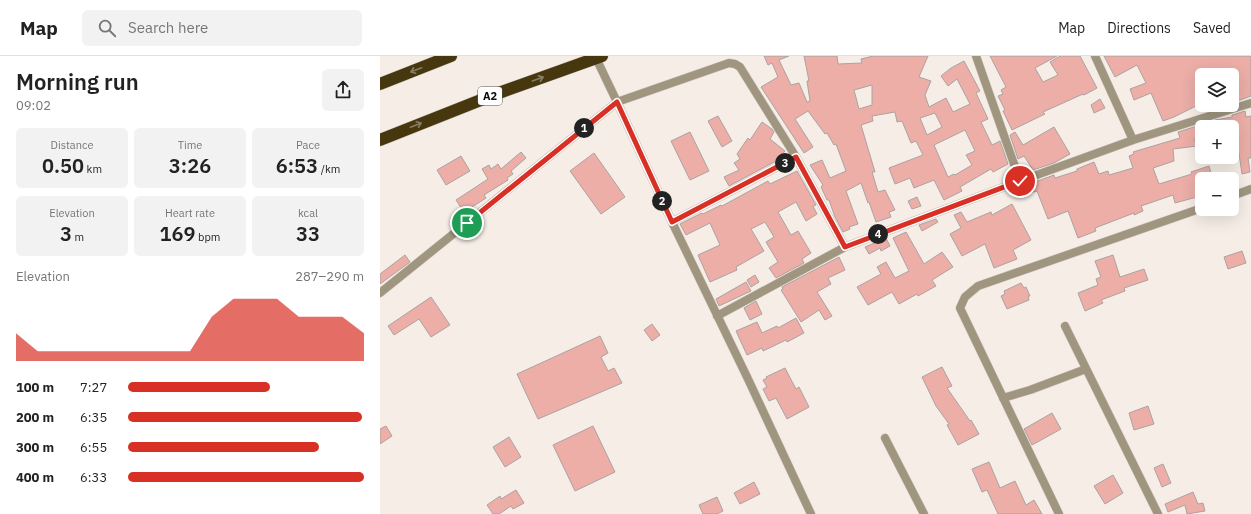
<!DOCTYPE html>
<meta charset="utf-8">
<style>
:root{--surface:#fff;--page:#f2f2f2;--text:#222;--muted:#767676;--line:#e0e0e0;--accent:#d93025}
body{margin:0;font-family:"IBM Plex Sans",sans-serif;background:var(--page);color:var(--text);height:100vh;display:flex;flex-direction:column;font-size:15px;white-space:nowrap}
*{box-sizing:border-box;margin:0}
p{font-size:13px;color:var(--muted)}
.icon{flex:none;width:22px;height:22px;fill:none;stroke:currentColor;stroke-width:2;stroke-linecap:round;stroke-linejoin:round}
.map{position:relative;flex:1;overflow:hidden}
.details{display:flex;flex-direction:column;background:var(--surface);width:380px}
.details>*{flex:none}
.controls{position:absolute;left:815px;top:12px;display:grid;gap:8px}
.controls a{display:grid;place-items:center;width:44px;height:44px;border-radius:6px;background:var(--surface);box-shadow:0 4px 16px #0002;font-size:20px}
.pin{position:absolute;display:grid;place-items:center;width:34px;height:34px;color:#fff;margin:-17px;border:2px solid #fff;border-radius:50%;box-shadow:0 1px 4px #0007}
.km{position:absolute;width:20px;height:20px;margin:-10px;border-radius:50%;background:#222;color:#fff;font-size:11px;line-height:20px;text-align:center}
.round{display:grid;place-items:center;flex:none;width:42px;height:42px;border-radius:6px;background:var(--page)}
.summary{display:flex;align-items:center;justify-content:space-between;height:68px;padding:0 16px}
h1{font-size:22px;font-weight:600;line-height:30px}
.metrics{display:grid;grid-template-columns:repeat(3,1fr);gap:6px;height:68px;padding:4px 16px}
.metrics div{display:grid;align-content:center;border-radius:6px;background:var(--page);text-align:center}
.metrics b{font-size:20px;font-weight:600}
.metrics small{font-size:11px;font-weight:400}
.metrics p{font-size:11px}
.chart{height:112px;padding:8px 16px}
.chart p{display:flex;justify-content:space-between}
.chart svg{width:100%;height:72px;margin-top:4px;fill:var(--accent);opacity:.7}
ul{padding:0 16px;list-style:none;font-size:13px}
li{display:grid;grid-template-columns:64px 48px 1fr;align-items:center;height:30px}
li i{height:10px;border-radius:5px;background:var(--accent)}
header{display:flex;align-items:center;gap:24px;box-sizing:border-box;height:56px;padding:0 20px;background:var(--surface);border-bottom:1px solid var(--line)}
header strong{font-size:19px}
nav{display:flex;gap:22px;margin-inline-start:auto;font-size:14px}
.search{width:280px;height:36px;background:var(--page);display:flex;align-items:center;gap:10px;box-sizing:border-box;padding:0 14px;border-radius:6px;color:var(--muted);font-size:15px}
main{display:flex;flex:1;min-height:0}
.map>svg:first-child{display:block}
.building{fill:#ecaea7;stroke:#aca2a1;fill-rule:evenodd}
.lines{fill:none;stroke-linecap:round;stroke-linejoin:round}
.street-casing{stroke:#d0c9c3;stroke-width:9}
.highway-casing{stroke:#d0c9c3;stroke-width:13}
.street{stroke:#a09680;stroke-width:8}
.highway{stroke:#46370f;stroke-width:12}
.oneway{stroke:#877d63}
.route-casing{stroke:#fff;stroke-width:8}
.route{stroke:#d93025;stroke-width:5}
.labels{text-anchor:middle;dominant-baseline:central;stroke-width:3;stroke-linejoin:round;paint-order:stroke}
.shield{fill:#fff;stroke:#565453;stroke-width:1}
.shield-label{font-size:11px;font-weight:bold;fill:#0d0b09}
</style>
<header>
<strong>Map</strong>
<div class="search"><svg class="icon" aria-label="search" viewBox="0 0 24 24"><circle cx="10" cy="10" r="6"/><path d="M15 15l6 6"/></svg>Search here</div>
<nav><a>Map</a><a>Directions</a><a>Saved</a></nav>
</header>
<main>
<section class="details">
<div class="summary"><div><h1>Morning run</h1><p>09:02</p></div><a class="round"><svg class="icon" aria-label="share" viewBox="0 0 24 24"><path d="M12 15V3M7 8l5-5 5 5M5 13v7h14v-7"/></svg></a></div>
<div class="metrics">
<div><p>Distance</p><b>0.50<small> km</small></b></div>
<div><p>Time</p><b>3:26</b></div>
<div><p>Pace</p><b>6:53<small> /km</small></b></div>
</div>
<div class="metrics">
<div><p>Elevation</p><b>3<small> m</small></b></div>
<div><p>Heart rate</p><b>169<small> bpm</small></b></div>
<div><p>kcal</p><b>33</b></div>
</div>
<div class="chart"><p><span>Elevation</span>287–290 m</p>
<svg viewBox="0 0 160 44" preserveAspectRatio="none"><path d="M0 44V27L10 38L20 38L30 38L40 38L50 38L60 38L70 38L80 38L90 17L100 6L110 6L120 6L130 17L140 17L150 17L160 27V44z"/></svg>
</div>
<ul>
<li><b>100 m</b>7:27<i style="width:60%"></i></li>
<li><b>200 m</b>6:35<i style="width:99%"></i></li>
<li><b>300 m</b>6:55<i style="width:81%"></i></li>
<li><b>400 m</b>6:33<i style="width:100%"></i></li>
</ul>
</section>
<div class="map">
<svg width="871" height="458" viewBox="0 0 871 458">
<rect width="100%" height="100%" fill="#f5ede6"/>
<path class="building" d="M384,0H409L399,4L411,29L419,27L427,46L430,45L427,25H429L424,0H457L458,8L482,7L481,3L493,0H548L539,21L551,25L545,39L549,51L566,42L573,56L590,48L577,23L568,30L561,20L571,12L584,5L600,35L596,37L608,63L601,66L612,89L620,85L628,108L613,116L611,113L580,131L582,135L564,144L554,124L534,132L530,122L515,128L509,112L543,99L536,85L531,87L522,65L517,66L515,56L492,60L493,65L481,69L495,116H492L498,136L505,134L515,154L509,156L511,161L496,166L489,146L488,147L481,127L466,135L478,168L469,171L470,173L463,176L455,161L449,144H447L441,131L443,129L430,109L442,104L450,122L466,115L456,88L454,89L447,77L445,78L428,55L415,63L433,91L424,97L381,31L398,21L392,7L388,9ZM492,29V49L479,53L474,34ZM555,57L562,71L547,79L540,62ZM585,74L595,95L586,99L592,109L575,119L574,118L568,121L554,89Z
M610,0H677L655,12L663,26L678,19L670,6L680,0H700L717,32L706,38L703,39V38L663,56L665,58L632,74L623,55L625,54L618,40L623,38L621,34L626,31Z
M724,0H871V40L852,47V19H822V47L794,61L783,65L771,37L754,44L750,33L766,27L757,9L735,21Z
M720,43L725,52L714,57L711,49Z
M865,55L866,61L871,60V102H868L870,116L862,118L857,84L852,85V71H836L835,64L852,61V59Z
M338,60L352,85L342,91L328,65Z
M382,66L392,73L394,76L390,83L405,95L396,105L349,130L344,121L359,114L354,107L360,103L357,98L368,82L370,84Z
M817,70L820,82L814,83L817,90L793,93L794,105L773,112L779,128L812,118L811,116L829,110L833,123H822V134L816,136L817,141L795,147L793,139L761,150L763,155L754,159V157L715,172L716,175L698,182L688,155L668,163L657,135L649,137L647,129L674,119L675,122L697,115V113L714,106L719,118L728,115L729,119L753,112L749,100L754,98L753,96L800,82L798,76Z
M674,71L690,98L674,107L653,114L644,100L638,103L630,79L635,76L643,89Z
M310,76L329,115L310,124L291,85Z
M141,96L146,102L131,115L133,118L127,122L128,124L104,139L106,142L84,156L76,144L108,123L102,113L109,109L111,113L118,108L121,113Z
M214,97L245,141L221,158L190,115Z
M81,100L90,115L66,129L57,114Z
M417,115L436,149L433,150L437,158L426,165L416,146L398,156L411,179L418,175L431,197L422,203L424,207L396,222L389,212L398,206L386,186L394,181L385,166L371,173L384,195L356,211L357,214L330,226L318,199L340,189L330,167L306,179L300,168L322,157L323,158L341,149L342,150L388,125L390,128Z
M537,141L541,150L532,153L528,145Z
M632,148L651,184L633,194L637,203L614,212L605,188L582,200L570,178L581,172L574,159L581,156L587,166L611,156L612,159Z
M556,163L558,166L542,175L539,169Z
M526,176L544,208L562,196L573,211L552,224L556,230L538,240L537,238L519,248L512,236L488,249L477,231L501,218L497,211L506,206L515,222L529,215L513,182Z
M506,182L510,190L501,195L500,192L489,198L485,191Z
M862,195L866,207L848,213L844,201Z
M25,199L30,206L0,228V218Z
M733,199L740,221L764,213L768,224L744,232L745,235L721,244L723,247L705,255L698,237L718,229L716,223L721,221L715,205Z
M459,201L465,214L448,222L451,228L437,236L452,260L445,264L439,254L421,266L401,234L403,233L402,231Z
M375,219L379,226L371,231L367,224Z
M366,226L371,235L339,250L336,243Z
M641,227L644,232L646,231L650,240H648L649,244L627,253L621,240L625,238L624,235Z
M51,241L70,269L51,281L39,263L14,279L8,270Z
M376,245L382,258L370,264L364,252Z
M416,262L424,277L407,286L406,284L383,295L382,292L367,299L356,275L377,266L382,277L397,270L398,272Z
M272,268L280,279L272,285L264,274Z
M220,280L228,297L221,301L228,315L234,312L242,327L158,363L137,318Z
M562,311L572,330L567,332L590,365L591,364L599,378L578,389L567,369L569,368L556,350L542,321Z
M405,312L416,333L419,331L429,351L407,363L396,342L389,345L383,333L387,331L383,324L387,322L386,321Z
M768,350L774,368L754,374L749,357Z
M672,357L681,373L652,389L644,373Z
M6,370L12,380L0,388V373Z
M213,370L235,416L195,435L173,389Z
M129,381L141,401L125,411L113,391Z
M609,406L620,432L635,425L646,449L654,444L662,458H618L607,434L602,436L592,413Z
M783,408L791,427L782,431L774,412Z
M733,419L743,437L725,448L714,430Z
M374,426L380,438L360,448L354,437Z
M136,434L144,447L133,453L131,450L119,458H113L107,449L120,440L121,443Z
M813,436L818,448L823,447L825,455L807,458L805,449L788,456L785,448Z
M337,441L343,455L337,458H323L319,449Z"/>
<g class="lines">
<g class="street-casing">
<path id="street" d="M596,0L640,125
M715,0L753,84
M216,2L237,46L292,166L368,323L431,458
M852,140L871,133
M292,166L416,101
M0,237L237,46L349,7L355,8L360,11L416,101L465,191
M337,260L465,191L640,125L753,84L871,47
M685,270L778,458
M623,342L650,334L706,313
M505,382L544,458
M679,458L580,252L585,241L598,230L822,152"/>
</g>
<g class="highway-casing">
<path id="highway" d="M0,28L71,0
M0,84L116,38L222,0"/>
</g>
<use href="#street" class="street"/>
<use href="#highway" class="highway"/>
</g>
<defs><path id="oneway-shaft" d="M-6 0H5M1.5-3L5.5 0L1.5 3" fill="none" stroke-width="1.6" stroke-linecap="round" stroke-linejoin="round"/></defs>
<g class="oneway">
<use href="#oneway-shaft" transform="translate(36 14) rotate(159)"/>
<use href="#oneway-shaft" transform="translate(158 23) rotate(-20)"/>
<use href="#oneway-shaft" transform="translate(36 69) rotate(-21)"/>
</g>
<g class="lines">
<g class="route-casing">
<path id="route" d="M87,167L237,46L292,166L416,101L465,191L640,125"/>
</g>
<use href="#route" class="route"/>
</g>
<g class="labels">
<rect class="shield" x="98" y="31" width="24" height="18" rx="3"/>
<g class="shield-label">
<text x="110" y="40">A2</text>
</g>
</g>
</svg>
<div class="controls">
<a><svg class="icon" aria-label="layers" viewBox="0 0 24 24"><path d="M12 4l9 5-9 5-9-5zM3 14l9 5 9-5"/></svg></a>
<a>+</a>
<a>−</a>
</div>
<div class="pin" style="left:87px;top:167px;background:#1e9e55"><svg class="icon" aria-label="arrive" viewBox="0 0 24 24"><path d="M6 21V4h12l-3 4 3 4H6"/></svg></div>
<div class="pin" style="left:640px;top:125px;background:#d93025"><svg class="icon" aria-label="check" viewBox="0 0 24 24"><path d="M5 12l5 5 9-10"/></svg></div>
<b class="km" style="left:204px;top:72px">1</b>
<b class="km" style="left:282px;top:145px">2</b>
<b class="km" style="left:405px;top:107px">3</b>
<b class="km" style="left:498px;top:178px">4</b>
</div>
</main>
